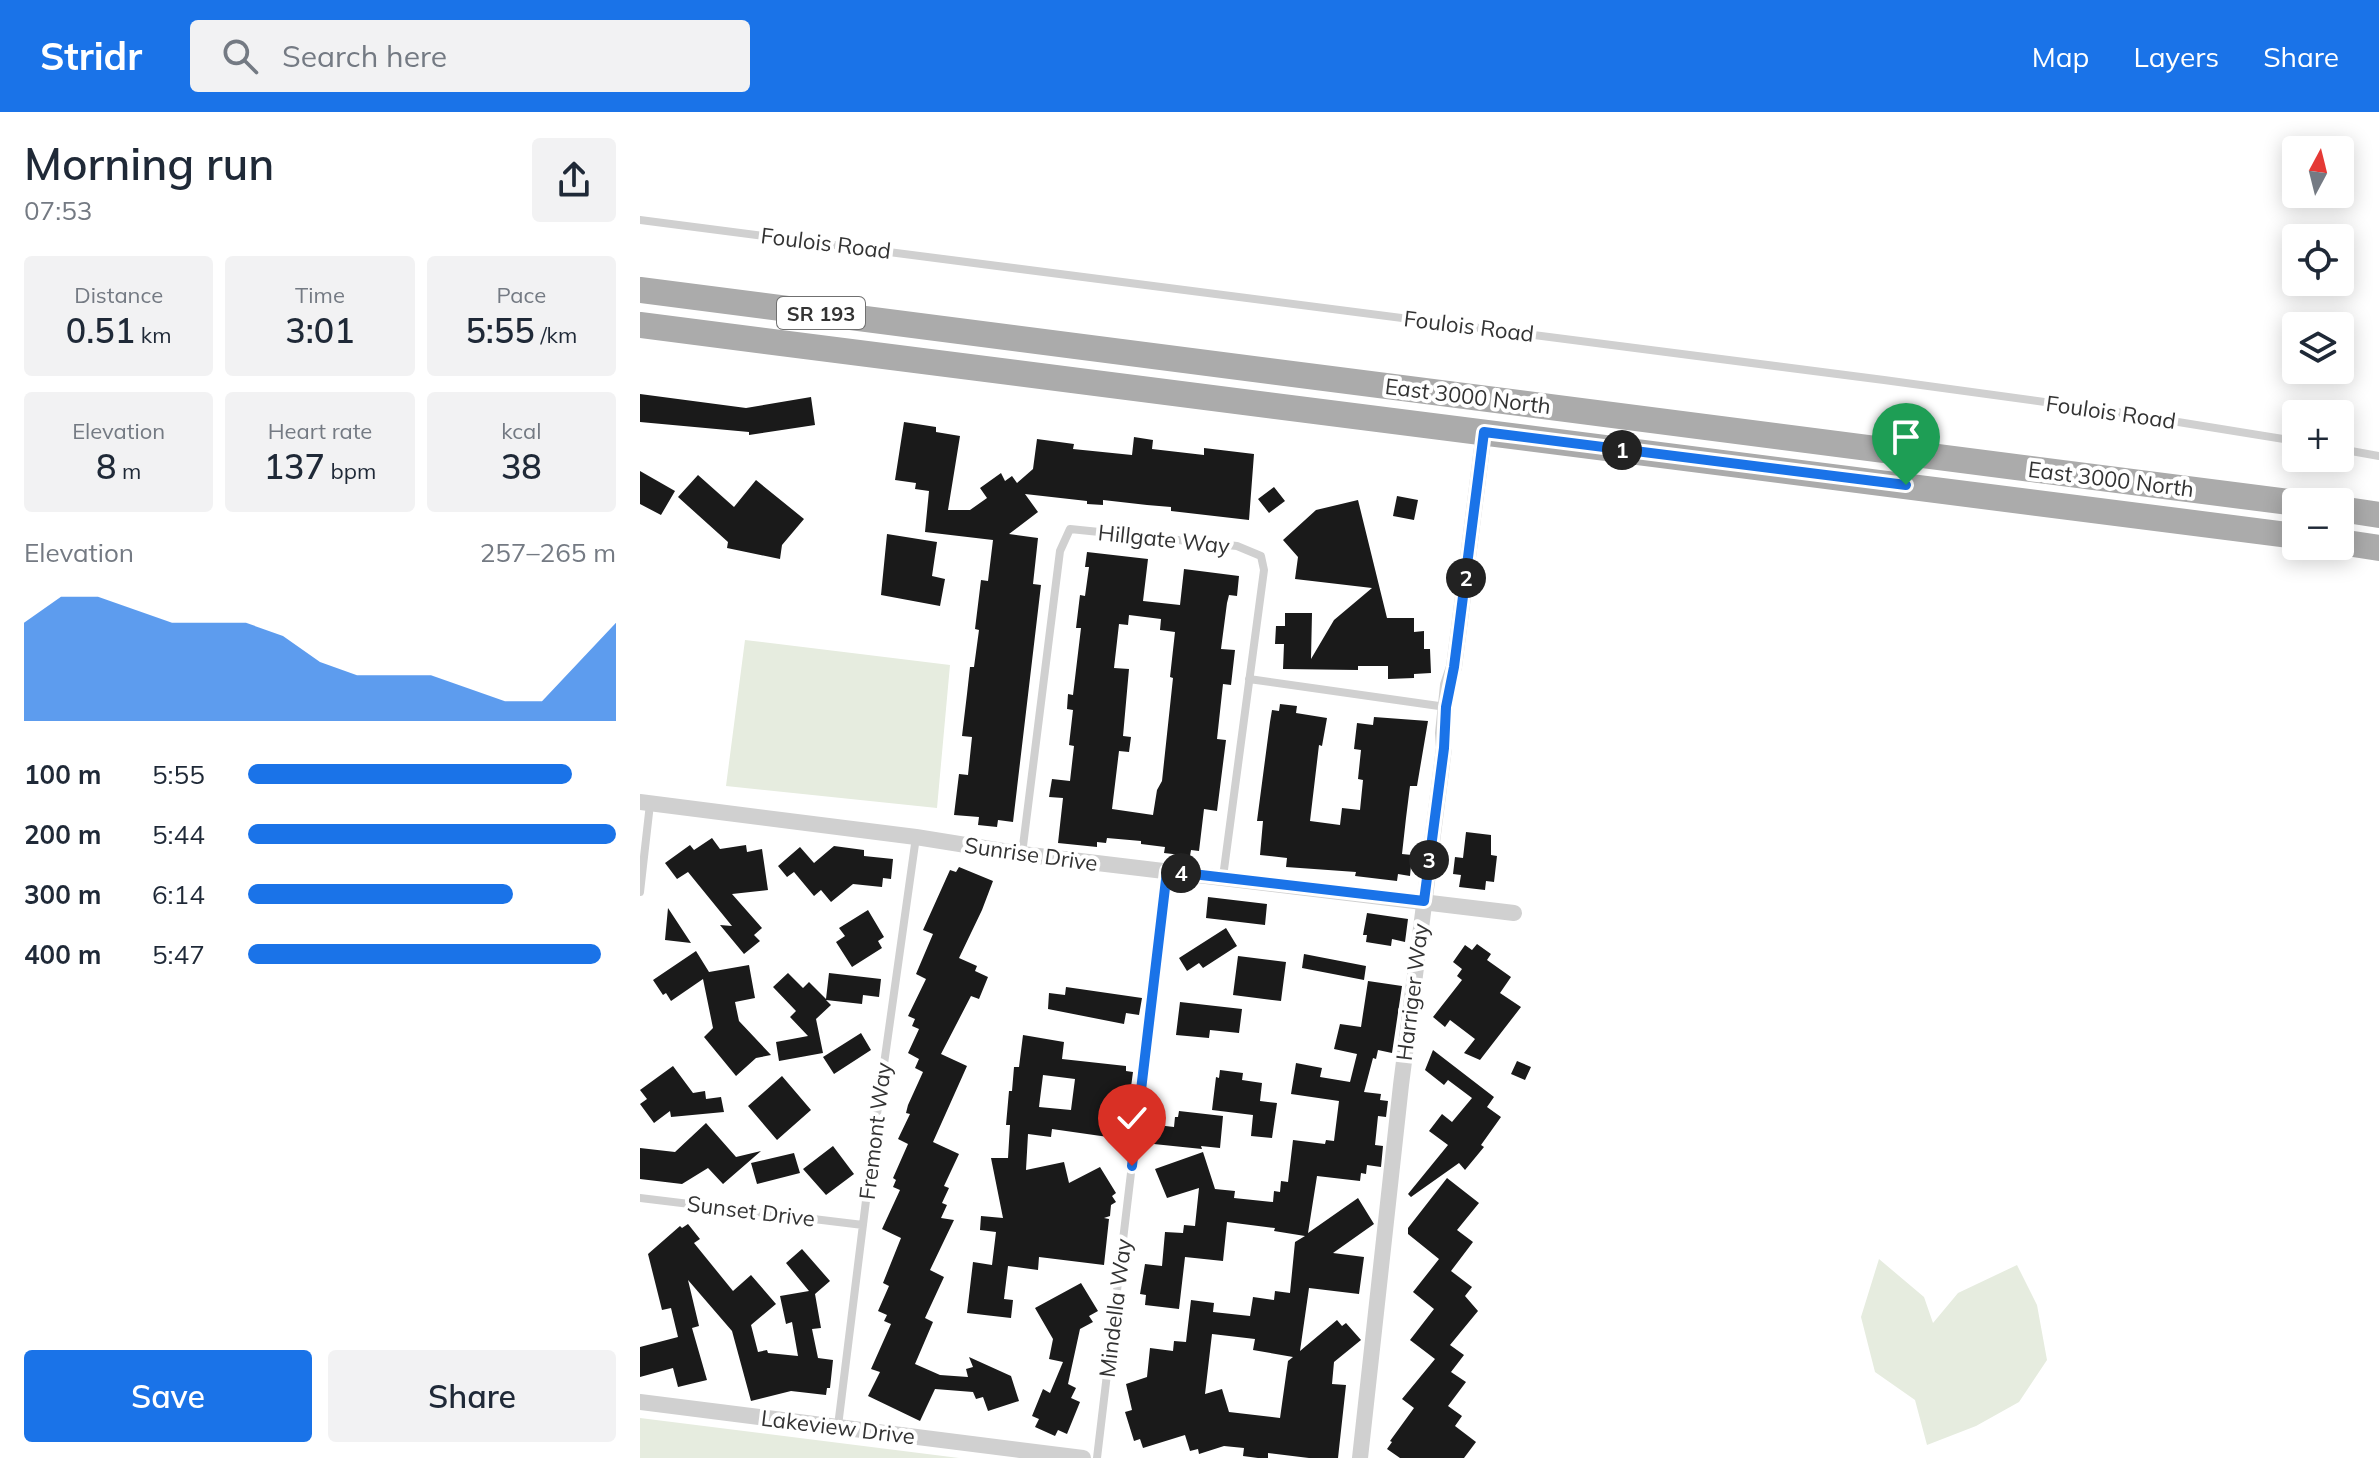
<!DOCTYPE html>
<meta charset="utf-8">
<style>
:root{--surface:#fff;--page:#f2f2f3;--text:#1f2937;--muted:#747a83;--accent:#1a73e8}
body{margin:0;font-family:Mulish,sans-serif;background:var(--page);color:var(--text);height:100vh;display:flex;flex-direction:column;font-size:30px;white-space:nowrap}
*{box-sizing:border-box;margin:0}
p{font-size:26px;color:var(--muted)}
.icon{flex:none;width:44px;height:44px;fill:none;stroke:currentColor;stroke-width:2;stroke-linecap:round;stroke-linejoin:round}
.map{position:relative;flex:1;overflow:hidden}
.panel{display:flex;flex-direction:column;background:var(--surface);width:640px}
.panel>*{flex:none}
.needle{width:52px;rotate:7deg}
.controls{position:absolute;left:1642px;top:24px;display:grid;gap:16px}
.controls a{display:grid;place-items:center;width:72px;height:72px;border-radius:8px;background:var(--surface);box-shadow:0 4px 20px #0003;font-size:40px}
.pin{position:absolute;display:grid;place-items:center;width:68px;height:68px;color:#fff;margin:-82px -34px;border-radius:50% 50% 50% 0;rotate:-45deg;box-shadow:0 0 8px #0007}
.pin .icon{rotate:45deg}
.km{position:absolute;width:40px;height:40px;margin:-20px;border-radius:50%;background:#222;color:#fff;font-size:22px;line-height:40px;text-align:center}
.round{display:grid;place-items:center;flex:none;width:84px;height:84px;border-radius:8px;background:var(--page)}
.head{display:flex;align-items:center;justify-content:space-between;height:136px;padding:0 24px}
h1{font-size:44px;font-weight:600;line-height:60px}
.stats{display:grid;grid-template-columns:repeat(3,1fr);gap:12px;height:136px;padding:8px 24px}
.stats div{display:grid;align-content:center;border-radius:8px;background:var(--page);text-align:center}
.stats b{font-size:34px;font-weight:600}
.stats small{font-size:22px;font-weight:400}
.stats p{font-size:22px}
.chart{height:224px;padding:16px 24px}
.chart p{display:flex;justify-content:space-between}
.chart svg{width:100%;height:144px;margin-top:8px;fill:var(--accent);opacity:.7}
.primary-button{display:flex;gap:16px;margin-top:auto;padding:16px 24px}
.primary-button a{flex:1;height:92px;border-radius:8px;background:var(--accent);color:#fff;font-size:32px;font-weight:600;line-height:92px;text-align:center}
.primary-button a+a{background:var(--page);color:var(--text)}
ul{padding:0 24px;list-style:none;font-size:26px}
li{display:grid;grid-template-columns:128px 96px 1fr;align-items:center;height:60px}
li i{height:20px;border-radius:10px;background:var(--accent)}
header{display:flex;align-items:center;gap:48px;box-sizing:border-box;height:112px;padding:0 40px;background:var(--accent);color:#fff}
header strong{font-size:38px}
nav{display:flex;gap:44px;margin-inline-start:auto;font-size:28px}
.search{width:560px;height:72px;background:var(--page);display:flex;align-items:center;gap:20px;box-sizing:border-box;padding:0 28px;border-radius:8px;color:var(--muted);font-size:30px}
main{display:flex;flex:1;min-height:0}
.map>svg:first-child{display:block}
.green{fill:#e6ecdf}
.building{fill:#1a1a1a;fill-rule:evenodd}
.lines{fill:none;stroke-linecap:round;stroke-linejoin:round}
.service{stroke:#d0d0d0;stroke-width:8}
.minor{stroke:#d0d0d0;stroke-width:16}
.primary{stroke:#ababab;stroke-width:26}
.route-casing{stroke:#fff;stroke-width:16}
.route{stroke:#1a73e8;stroke-width:10}
.labels{text-anchor:middle;dominant-baseline:central;stroke-width:8;stroke-linejoin:round;paint-order:stroke}
.shield{fill:#fff;stroke:#707070;stroke-width:2}
.shield-label{font-size:20px;font-weight:bold;fill:#333}
.street-label{font-size:22px;fill:#333;stroke:#fff}
</style>
<header>
<strong>Stridr</strong>
<div class="search"><svg class="icon" aria-label="search" viewBox="0 0 24 24"><circle cx="10" cy="10" r="6"/><path d="M15 15l6 6"/></svg>Search here</div>
<nav><a>Map</a><a>Layers</a><a>Share</a></nav>
</header>
<main>
<section class="panel">
<div class="head"><div><h1>Morning run</h1><p>07:53</p></div><a class="round"><svg class="icon" aria-label="share" viewBox="0 0 24 24"><path d="M12 15V3M7 8l5-5 5 5M5 13v7h14v-7"/></svg></a></div>
<div class="stats">
<div><p>Distance</p><b>0.51<small> km</small></b></div>
<div><p>Time</p><b>3:01</b></div>
<div><p>Pace</p><b>5:55<small> /km</small></b></div>
</div>
<div class="stats">
<div><p>Elevation</p><b>8<small> m</small></b></div>
<div><p>Heart rate</p><b>137<small> bpm</small></b></div>
<div><p>kcal</p><b>38</b></div>
</div>
<div class="chart"><p><span>Elevation</span>257–265 m</p>
<svg viewBox="0 0 160 44" preserveAspectRatio="none"><path d="M0 44V14L10 6L20 6L30 10L40 14L50 14L60 14L70 18L80 26L90 30L100 30L110 30L120 34L130 38L140 38L150 26L160 14V44z"/></svg>
</div>
<ul>
<li><b>100 m</b>5:55<i style="width:88%"></i></li>
<li><b>200 m</b>5:44<i style="width:100%"></i></li>
<li><b>300 m</b>6:14<i style="width:72%"></i></li>
<li><b>400 m</b>5:47<i style="width:96%"></i></li>
</ul>
<div class="primary-button"><a>Save</a><a>Share</a></div>
</section>
<div class="map">
<svg width="1739" height="1346" viewBox="0 0 1739 1346">
<rect width="100%" height="100%" fill="#fff"/>
<path class="green" d="M105,528L310,553L297,696L86,674Z
M1239,1147L1284,1185L1293,1211L1318,1181L1377,1153L1397,1193L1407,1248L1379,1290L1336,1314L1287,1333L1275,1288L1235,1260L1221,1205Z
M0,1306L319,1346H0Z"/>
<path class="building" d="M0,282L106,296L171,285L175,313L109,323V320L0,310Z
M264,310L296,315V320L320,324L308,398H330L347,386L340,376L361,361L365,369L372,364L377,371L393,357L397,327L434,332L433,337L492,343L494,325L513,328L512,337L564,343V336L614,342L609,408L531,399V395L507,393L463,388V393L447,392V389L385,382L398,400L369,422L398,426L393,472L401,473L373,710L358,708L357,715L338,713L339,705L314,703L319,662L328,663L332,625L322,624L327,582L330,555H334L339,518L335,517L341,468L348,469L353,428L285,420L289,379L275,377L276,371L255,368Z
M0,359L35,379L21,403L0,392Z
M58,363L94,395L116,368L164,407L142,433L140,447L87,436L88,430L38,385Z
M634,375L645,389L629,401L618,387Z
M757,384L778,388L774,408L753,404Z
M718,388L747,506H774V520L784,519V537H790L791,561L774,562V566L748,567V554H718V558L643,557L644,532H635L636,514H645V501H672L671,547L694,508L732,476L655,467L658,445L643,428L676,398Z
M247,422L297,430L292,464L305,467L300,494L241,483Z
M447,440L508,447L503,489L540,493L544,457L599,464L597,484L589,483L587,491L581,537L595,538L591,573L583,572L577,627L586,628L577,699L564,697L559,739L551,738L550,744L524,741L525,735L501,732V729L467,726L466,731L457,730V735L418,731L423,686L409,685L412,667L430,669L434,634L429,633L433,598L427,597L428,582L433,583L441,516H436L440,483L445,484L449,455H445ZM489,503L521,507L520,518L535,520L530,565L533,566L522,669L517,678L513,703L472,697L479,639L489,640L491,625L483,624L489,557L474,556L479,512L488,513Z
M640,592L657,594L656,601L687,606L682,634L679,633L670,709L700,713L702,696L720,698L723,668L718,667L721,638L714,637L717,611L733,613L734,605L788,609L777,674H770L766,706L762,742L772,743L770,764L758,762L757,769L715,764L716,760L646,755L647,746L620,743L623,709H617L630,610L632,598L639,599Z
M826,720L851,723V743L857,744L854,770L846,769L845,778L819,775L821,763L813,762L815,745L823,746Z
M72,726L80,737L106,733L107,740L122,737L128,778L92,782L122,816L114,823L120,829L104,842L80,813L92,814L48,760L37,767L25,751L50,733L54,738Z
M194,734L224,738V744L253,747L251,767L243,766L242,775L213,772L191,790L181,778L174,784L154,760L147,765L138,754L160,735L174,751Z
M319,755L353,769L342,798L319,846L337,854L335,859L348,865L339,887L331,884L301,942L327,954L293,1030L319,1042L304,1074L309,1076L302,1091L307,1093L301,1106L314,1108L290,1158L304,1165L285,1206L293,1210L275,1252L300,1263L328,1265L326,1257L333,1255L329,1245L371,1264L379,1289L348,1299L343,1285L336,1287L333,1280L295,1277L280,1309L228,1284L240,1260L231,1257L251,1212L244,1209L247,1203L238,1199L249,1174L243,1171L261,1126L242,1117L260,1078L253,1075L256,1068L253,1066L268,1032L258,1027L270,1002L266,1001L268,993L283,960L275,956L279,947L268,941L279,917L272,914L275,907L268,904L286,867L276,862L293,822L283,818L310,758L316,760Z
M568,785L627,792L625,813L566,806Z
M28,796L51,831L25,828Z
M228,798L244,825L238,829L242,836L212,855L196,830L205,824L199,816Z
M727,801L768,807L765,830L752,827L751,834L726,830L727,823H723Z
M586,816L597,834L563,856L559,851L547,859L539,846Z
M837,832L851,842L847,848L871,865L860,881L881,895L840,948L824,941L835,927L810,908L805,915L793,905L822,868L817,864L822,857L813,850L825,833L832,838Z
M56,839L69,860L109,853L115,886L95,890L99,909L131,943L116,946L96,964L64,925L73,916L63,867L31,889L26,881L23,883L13,868Z
M664,842L726,854L724,868L662,856Z
M598,844L646,850L641,889L593,883Z
M148,861L163,876L169,870L186,887L189,861L241,867L239,885L223,883L222,892L186,888L191,893L176,907L183,941L139,949L136,930L168,924L150,905L156,899L133,875Z
M728,869L762,874L752,941L738,938L736,947L733,946L724,980L741,982L740,988L748,989L746,1005L738,1004L735,1033L743,1034L741,1055L727,1053L726,1062L721,1061L720,1069L677,1064L668,1121L718,1086L734,1112L693,1141L724,1145L719,1182L669,1176L660,1239L697,1208L702,1214L706,1211L721,1228L694,1250L692,1272L706,1273L698,1346H669L628,1341V1346H618L603,1344L604,1336L584,1334L559,1342L558,1337L550,1339L545,1323L503,1336L500,1327L494,1329L485,1300L492,1298L486,1272L507,1265L510,1236L533,1239L534,1229L546,1230L551,1188L574,1191L573,1200L610,1204L613,1185L634,1188L635,1179L650,1181L655,1130L665,1124L634,1119L635,1116L587,1110L583,1149L545,1145L539,1197L505,1193L506,1183L500,1182L505,1152L522,1154L525,1120L543,1121L544,1113L555,1114L559,1076L527,1086L515,1057L563,1040L575,1077L595,1079L594,1086L633,1090L634,1079L640,1080L641,1069L648,1070L653,1028L685,1032L686,1028L694,1029L699,989L651,982L656,951L682,956L680,965L710,970L717,942L694,937L700,912L721,915ZM572,1222L615,1227L613,1238L653,1245L648,1249L640,1306L589,1300L582,1277L565,1282Z
M426,875L502,886L499,903L486,901L484,912L408,897L409,881L425,883Z
M540,890L602,897L599,921L570,918L569,926L536,923Z
M221,921L231,938L194,962L183,945Z
M383,923L424,930L422,947L486,954V959L493,960L491,975L484,974L480,1005L490,1006L489,1020L476,1019L475,1026L412,1017L411,1025L388,1022L386,1058L424,1050L429,1071L460,1055L476,1081L472,1084L476,1090L471,1093L470,1104L464,1106L469,1107L464,1153L399,1145L398,1158L368,1154L364,1187L373,1188L371,1206L327,1201L333,1150L352,1153L356,1120L340,1118L341,1104L363,1106L351,1046H368L370,1013H366L369,979H372L374,955H379ZM403,963L435,967L431,998L399,995Z
M793,938L854,985L847,995L861,1005L841,1033L844,1035L825,1058L819,1051L771,1085L768,1082L808,1033L789,1019L802,1002L812,1010L832,986L808,968L804,973L785,958Z
M877,949L891,955L885,968L871,962Z
M33,954L53,981L65,979L66,987L81,985L84,1000L31,1005L30,999L14,1011L0,992L7,987L0,978Z
M580,958L603,961L602,968L622,971L620,989L637,991L632,1026L611,1024L613,1003L572,998L576,965L579,966Z
M142,964L171,998L137,1028L108,994Z
M539,999L583,1004L580,1036L561,1034L562,1037L504,1031L516,1024L517,1013L534,1015L535,1005H538Z
M66,1011L96,1045L121,1039L83,1072L68,1056L42,1072L0,1067V1036L35,1040Z
M193,1034L214,1062L186,1083L163,1057Z
M154,1041L160,1061L117,1072L111,1051Z
M807,1066L839,1091L817,1118L833,1130L811,1159L832,1175L825,1184L838,1199L810,1233L824,1243L811,1260L826,1270L808,1294L822,1304L815,1314L836,1330L824,1346H760L747,1337L752,1330L750,1329L774,1296L762,1287L795,1247L770,1228L794,1197L773,1180L799,1147L768,1122V1116Z
M48,1112L60,1127L54,1131L93,1179L111,1163L136,1192L111,1213L118,1240L127,1238L128,1241L158,1244L152,1210L146,1212L140,1184L169,1179L146,1151L162,1137L190,1169L175,1182L181,1216L172,1217L178,1246L193,1248L190,1276H187L186,1283L151,1279L111,1289L92,1219L48,1168L59,1214L52,1216L67,1268L38,1275L33,1256L0,1265V1235L38,1225L31,1196L22,1198L8,1142L40,1114L42,1116Z
M441,1171L458,1199L449,1204L453,1210L440,1217L428,1272L436,1276L431,1286L440,1290L427,1322L418,1318L415,1324L395,1315L399,1307L392,1304L403,1277L410,1281L423,1250L409,1247L413,1227L395,1196Z"/>
<g class="lines">
<path class="service" d="M0,108L1244,268L1470,299L1656,329
M1700,337L1739,344
M609,567L806,595
M382,742L420,439L430,417L597,434L621,444L624,458L583,765
M0,780L10,692
M0,1086L223,1113
M198,1314L235,1016L276,725
M457,1346L527,759"/>
<path class="minor" d="M0,690L276,725L382,742L874,801
M0,1290L443,1346
M720,1346L761,973L804,636L803,621L808,573L814,555L844,320"/>
<path class="primary" d="M0,178L1656,391
M0,213L1656,424
M1700,397L1739,403
M1700,430L1739,436"/>
</g>
<g class="lines">
<g class="route-casing">
<path id="route" d="M492,1054L527,759L784,789L804,636L806,595L814,555L844,320L1266,373"/>
</g>
<use href="#route" class="route"/>
</g>
<g class="labels">
<rect class="shield" x="137" y="185" width="88" height="32" rx="6"/>
<g class="shield-label">
<text x="181" y="201">SR 193</text>
</g>
<g class="street-label">
<text transform="translate(186 131) rotate(7)">Foulois Road</text>
<text transform="translate(829 214) rotate(7)">Foulois Road</text>
<text transform="translate(828 284) rotate(7)">East 3000 North</text>
<text transform="translate(1471 300) rotate(8)">Foulois Road</text>
<text transform="translate(1471 367) rotate(7)">East 3000 North</text>
<text transform="translate(524 427) rotate(6)">Hillgate Way</text>
<text transform="translate(391 742) rotate(8)">Sunrise Drive</text>
<text transform="translate(772 880) rotate(-83)">Harriger Way</text>
<text transform="translate(235 1019) rotate(-83)">Fremont Way</text>
<text transform="translate(111 1099) rotate(7)">Sunset Drive</text>
<text transform="translate(475 1196) rotate(-83)">Mindella Way</text>
<text transform="translate(198 1315) rotate(7)">Lakeview Drive</text>
</g>
</g>
</svg>
<div class="controls">
<a><svg class="needle" viewBox="-14 -14 28 28"><path d="M0-13l5 13h-10z" fill="#e53935"/><path d="M0 13l5-13h-10z" fill="#747a83"/></svg></a>
<a><svg class="icon" aria-label="locate" viewBox="0 0 24 24"><circle cx="12" cy="12" r="6"/><path d="M12 2v4M12 18v4M2 12h4M18 12h4"/></svg></a>
<a><svg class="icon" aria-label="layers" viewBox="0 0 24 24"><path d="M12 4l9 5-9 5-9-5zM3 14l9 5 9-5"/></svg></a>
<a>+</a>
<a>−</a>
</div>
<div class="pin" style="left:1266px;top:373px;background:#1e9e55"><svg class="icon" aria-label="arrive" viewBox="0 0 24 24"><path d="M6 21V4h12l-3 4 3 4H6"/></svg></div>
<div class="pin" style="left:492px;top:1054px;background:#d93025"><svg class="icon" aria-label="check" viewBox="0 0 24 24"><path d="M5 12l5 5 9-10"/></svg></div>
<b class="km" style="left:982px;top:338px">1</b>
<b class="km" style="left:826px;top:466px">2</b>
<b class="km" style="left:789px;top:748px">3</b>
<b class="km" style="left:541px;top:761px">4</b>
</div>
</main>
